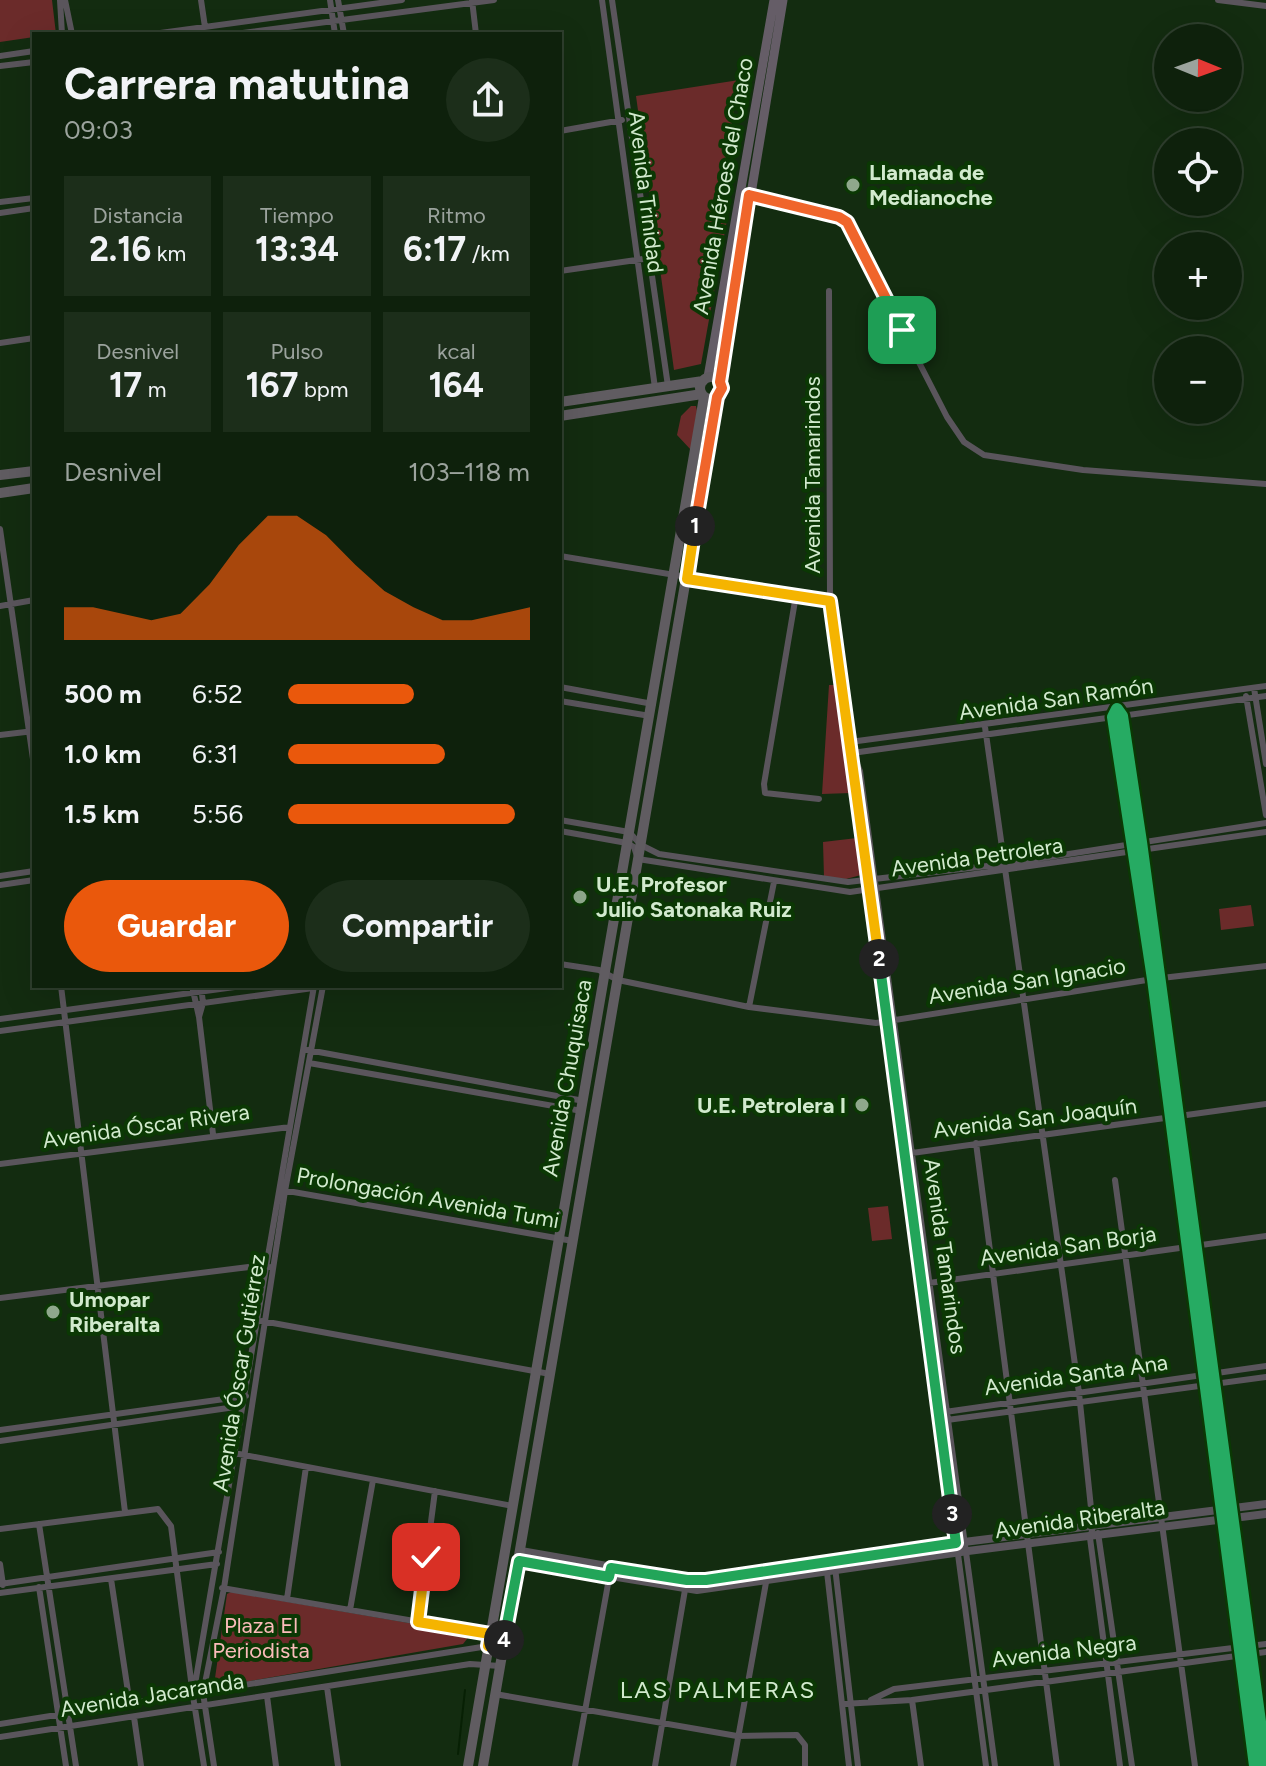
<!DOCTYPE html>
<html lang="es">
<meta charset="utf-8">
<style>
:root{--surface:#0e210c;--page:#1c2e1a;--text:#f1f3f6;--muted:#9ba39d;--line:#2e3e2d;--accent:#ea580c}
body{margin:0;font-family:Figtree,sans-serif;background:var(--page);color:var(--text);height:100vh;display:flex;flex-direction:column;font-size:30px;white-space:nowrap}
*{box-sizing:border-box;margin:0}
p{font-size:26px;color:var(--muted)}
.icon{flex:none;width:44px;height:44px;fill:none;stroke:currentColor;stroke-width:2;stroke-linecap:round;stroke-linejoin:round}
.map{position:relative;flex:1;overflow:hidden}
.details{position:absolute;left:32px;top:32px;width:530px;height:956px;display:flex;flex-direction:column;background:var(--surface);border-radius:0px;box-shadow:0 8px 32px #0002,0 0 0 2px var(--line)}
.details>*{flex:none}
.needle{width:52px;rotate:91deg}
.controls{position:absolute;left:1154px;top:24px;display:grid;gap:16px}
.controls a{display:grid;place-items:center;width:88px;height:88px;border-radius:50%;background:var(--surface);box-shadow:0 8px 32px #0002,0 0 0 2px var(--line);font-size:40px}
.pin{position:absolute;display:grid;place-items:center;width:68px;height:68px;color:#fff;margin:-34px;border-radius:16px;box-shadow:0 4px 12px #0006}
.km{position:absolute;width:40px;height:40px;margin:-20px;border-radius:50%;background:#222;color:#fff;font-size:22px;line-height:40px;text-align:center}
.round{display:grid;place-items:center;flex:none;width:84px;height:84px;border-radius:42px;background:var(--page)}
.head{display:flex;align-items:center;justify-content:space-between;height:136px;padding:0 32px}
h1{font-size:44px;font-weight:700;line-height:60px}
.stats{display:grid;grid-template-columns:repeat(3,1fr);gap:12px;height:136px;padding:8px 32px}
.stats div{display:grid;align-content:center;border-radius:0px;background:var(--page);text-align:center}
.stats b{font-size:34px;font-weight:700}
.stats small{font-size:22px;font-weight:400}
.stats p{font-size:22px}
.chart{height:224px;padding:16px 32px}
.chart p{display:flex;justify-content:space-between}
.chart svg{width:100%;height:144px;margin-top:8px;fill:var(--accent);opacity:.7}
.button{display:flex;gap:16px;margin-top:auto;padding:16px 32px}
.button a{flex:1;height:92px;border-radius:48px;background:var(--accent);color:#fff;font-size:32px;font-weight:700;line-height:92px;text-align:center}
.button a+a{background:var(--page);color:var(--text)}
ul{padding:0 32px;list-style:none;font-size:26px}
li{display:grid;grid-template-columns:128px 96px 1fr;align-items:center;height:60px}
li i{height:20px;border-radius:10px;background:var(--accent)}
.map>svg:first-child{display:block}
.green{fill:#6b2b2a}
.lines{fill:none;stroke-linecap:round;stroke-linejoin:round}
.stream{stroke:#072004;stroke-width:2}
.minor{stroke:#5a555c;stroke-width:6}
.tertiary{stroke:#5a555c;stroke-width:8}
.secondary{stroke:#655d67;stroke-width:9}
.primary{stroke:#605c61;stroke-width:10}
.cycleway-casing{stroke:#0b3804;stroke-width:17}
.cycleway{stroke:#26ab63;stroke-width:12}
.split-1-casing{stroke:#fff;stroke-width:16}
.split-2-casing{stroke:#fff;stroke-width:16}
.split-3-casing{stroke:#fff;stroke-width:16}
.split-4-casing{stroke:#fff;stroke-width:16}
.split-5-casing{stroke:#fff;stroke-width:16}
.split-1{stroke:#f0652b;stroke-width:10}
.split-2{stroke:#f5b400;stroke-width:10}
.split-3{stroke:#22a559;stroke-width:10}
.split-4{stroke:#22a559;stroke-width:10}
.split-5{stroke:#f5b400;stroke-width:10}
.poi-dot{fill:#8fa88c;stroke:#0b3804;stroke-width:3}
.labels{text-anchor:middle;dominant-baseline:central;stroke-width:8;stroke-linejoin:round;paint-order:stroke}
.poi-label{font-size:22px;font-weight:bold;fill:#d2eace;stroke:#0b3804;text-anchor:start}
.street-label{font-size:22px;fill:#d2eace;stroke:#0b3804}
.park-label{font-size:22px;fill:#fbbcba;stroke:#0b3804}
.neighbourhood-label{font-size:24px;letter-spacing:2px;fill:#d2eace;stroke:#0b3804}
</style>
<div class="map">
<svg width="1266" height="1766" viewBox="0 0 1266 1766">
<rect width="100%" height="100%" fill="#132c10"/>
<path class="green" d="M0,0H52L56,34H34V37L0,42Z
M739,80L718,206L730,203L701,364L674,370L636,96Z
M691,406H696L697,411L691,450L677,435L681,416Z
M829,685H834L851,793L822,794Z
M857,838L861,875L846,879L824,877L823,842Z
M1251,905L1254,926L1221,930L1219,909Z
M888,1206L892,1239L872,1241L868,1208Z
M231,1592L466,1633L467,1639L463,1644L221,1686L215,1684V1678L227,1594Z"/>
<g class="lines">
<path class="stream" d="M458,1754L465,1690"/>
<path class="minor" d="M60,0L62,34
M65,0L72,34
M201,0L206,34
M330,0L335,34
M338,0L344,34
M472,0L476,34
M602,0L655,388
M612,0L668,386
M1218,0L1266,6
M153,34L402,0
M235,34L494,0
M0,56L34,51
M0,66L34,62
M560,131L622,120
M749,195L839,217L847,222L947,417L964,442L984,455L1083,470L1266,484
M0,202L34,198
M0,213L34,208
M560,271L650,258
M829,291L830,601L852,753L1266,696
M0,343L34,338
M0,529L34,766
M560,556L796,595L764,784L765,793L819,799
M796,595L830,601
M0,606L34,600
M560,687L653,704
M1254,688L1266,764
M1246,696L1266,815
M560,701L650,716
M985,727L1079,1393L1093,1527L1090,1538L1120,1766
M0,735L34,731
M850,742L1266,686
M560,820L629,832L641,845L659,854L848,882L1005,864L1266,823
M560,831L627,843L634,847L638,859L850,892L1266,832
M0,876L34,871
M0,885L34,880
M560,964L599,970L618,980L749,1007L876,1023L1153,979L1266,966
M61,986L125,1512
M192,986L199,1017L213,1134
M749,1007L774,882
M199,1017L203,1003L201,986
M0,1019L242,986
M0,1031L313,988
M308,1050L584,1101
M309,1063L582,1111
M976,1143L1057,1766
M912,1153L1266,1104
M0,1164L290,1127
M1115,1180L1195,1766
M282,1190L573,1241
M929,1283L1266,1236
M0,1298L257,1266L269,1267
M262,1321L550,1374
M945,1412L1266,1366
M947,1420L1266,1377
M0,1430L246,1396
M0,1441L242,1406
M234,1453L513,1506
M39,1524L76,1766
M0,1529L158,1509L171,1526L192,1688
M1098,1533L1132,1766
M826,1563L849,1766
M0,1564L3,1585
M835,1567L858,1766
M111,1579L130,1705
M0,1584L219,1552
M39,1587L66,1766
M222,1588L490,1634
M0,1593L217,1564
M287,1599L306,1467
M350,1610L373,1480
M418,1622L435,1491
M327,1687L338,1766
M495,1694L737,1736L797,1735L805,1745V1766
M267,1696L276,1766
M871,1700L894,1689L1266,1644
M912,1700L921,1766
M843,1704L912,1700L1266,1652
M134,1717L141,1766
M0,1724L488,1646L503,1648
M0,1737L470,1664L500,1666
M204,1766L193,1696L314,986
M214,1766L203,1693L224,1588L285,1191L323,986
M575,1766L610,1573
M655,1766L686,1584
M733,1766L767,1577
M986,1766L852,753L860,771L995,1766
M1255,1766L1153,979L1113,717L1117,709L1122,716L1141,842L1266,1766"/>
<path class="tertiary" d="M521,1551L687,1580H706L956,1543L1266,1504
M519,1561L697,1590L968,1551L1266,1514"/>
<path class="secondary" d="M708,377L774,0
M720,382L783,0"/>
<path class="primary" d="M700 388a11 11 0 1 1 22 0a11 11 0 1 1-22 0Z
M560,402L703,381
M560,416L702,394
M0,475L34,471
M0,493L34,488
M468,1766L704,397
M483,1766L717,397"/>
<g class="cycleway-casing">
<path id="cycleway" d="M1255,1766L1153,979L1113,717L1117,709L1122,716L1141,842L1266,1766"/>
</g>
<use href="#cycleway" class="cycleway"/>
</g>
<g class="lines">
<g class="split-1-casing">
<path id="split-1" d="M695,526L717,397L722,388L720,382L749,195L839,217L847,222L902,330"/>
</g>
<g class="split-2-casing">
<path id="split-2" d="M695,526L687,579L830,601L879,959"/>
</g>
<g class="split-3-casing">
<path id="split-3" d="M879,959L952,1514"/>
</g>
<g class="split-4-casing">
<path id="split-4" d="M504,1640L519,1561L609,1577L611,1568L687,1580H706L956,1543L952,1514"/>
</g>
<g class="split-5-casing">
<path id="split-5" d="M426,1557L418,1622L490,1634L488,1646L503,1648L504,1640"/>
</g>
<use href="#split-1" class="split-1"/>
<use href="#split-2" class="split-2"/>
<use href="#split-3" class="split-3"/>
<use href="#split-4" class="split-4"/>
<use href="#split-5" class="split-5"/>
</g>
<g class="poi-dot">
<circle cx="853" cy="185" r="8"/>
<circle cx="580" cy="897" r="8"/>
<circle cx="862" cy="1105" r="8"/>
<circle cx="53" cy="1312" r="8"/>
</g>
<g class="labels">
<g class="poi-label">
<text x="869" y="172">Llamada de<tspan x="869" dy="25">Medianoche</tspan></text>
<text x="596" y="884">U.E. Profesor<tspan x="596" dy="25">Julio Satonaka Ruiz</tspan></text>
<text x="846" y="1105" text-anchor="end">U.E. Petrolera I</text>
<text x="69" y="1299">Umopar<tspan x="69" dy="25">Riberalta</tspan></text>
</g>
<g class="street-label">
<text transform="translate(723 186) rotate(-80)">Avenida Héroes del Chaco</text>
<text transform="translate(646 192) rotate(83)">Avenida Trinidad</text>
<text transform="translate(812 475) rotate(-90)">Avenida Tamarindos</text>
<text transform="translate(1056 699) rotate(-8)">Avenida San Ramón</text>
<text transform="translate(977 857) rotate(-8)">Avenida Petrolera</text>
<text transform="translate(1027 981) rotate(-9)">Avenida San Ignacio</text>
<text transform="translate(567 1078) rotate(-80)">Avenida Chuquisaca</text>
<text transform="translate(1035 1118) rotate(-7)">Avenida San Joaquín</text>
<text transform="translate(146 1126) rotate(-8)">Avenida Óscar Rivera</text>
<text transform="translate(428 1198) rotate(10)">Prolongación Avenida Tumi</text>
<text transform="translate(1068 1246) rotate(-8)">Avenida San Borja</text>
<text transform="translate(945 1256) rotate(82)">Avenida Tamarindos</text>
<text transform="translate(239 1373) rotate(-81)">Avenida Óscar Gutiérrez</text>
<text transform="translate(1076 1375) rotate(-8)">Avenida Santa Ana</text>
<text transform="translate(1080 1519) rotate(-8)">Avenida Riberalta</text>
<text transform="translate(1064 1651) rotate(-7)">Avenida Negra</text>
<text transform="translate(152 1695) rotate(-9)">Avenida Jacaranda</text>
</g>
<g class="park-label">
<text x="261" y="1625">Plaza El<tspan x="261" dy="25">Periodista</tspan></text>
</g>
<g class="neighbourhood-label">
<text x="718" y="1689">LAS PALMERAS</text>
</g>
</g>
</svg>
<div class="controls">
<a><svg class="needle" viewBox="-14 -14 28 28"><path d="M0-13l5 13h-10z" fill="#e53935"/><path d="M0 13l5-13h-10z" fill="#9ba39d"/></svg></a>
<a><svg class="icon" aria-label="locate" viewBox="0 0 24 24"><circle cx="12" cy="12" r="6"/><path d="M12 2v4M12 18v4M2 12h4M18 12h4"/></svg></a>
<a>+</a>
<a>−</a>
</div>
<div class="pin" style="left:902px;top:330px;background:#1e9e55"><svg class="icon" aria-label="arrive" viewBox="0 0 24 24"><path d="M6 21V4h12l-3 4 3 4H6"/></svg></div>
<div class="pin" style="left:426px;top:1557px;background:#d93025"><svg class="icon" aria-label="check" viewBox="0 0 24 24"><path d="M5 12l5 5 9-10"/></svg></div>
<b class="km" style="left:695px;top:526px">1</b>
<b class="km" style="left:879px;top:959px">2</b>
<b class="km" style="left:952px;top:1514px">3</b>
<b class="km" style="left:504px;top:1640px">4</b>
<section class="details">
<div class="head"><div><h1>Carrera matutina</h1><p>09:03</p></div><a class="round"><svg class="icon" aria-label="share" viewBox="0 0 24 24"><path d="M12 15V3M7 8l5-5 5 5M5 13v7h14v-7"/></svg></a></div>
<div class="stats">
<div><p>Distancia</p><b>2.16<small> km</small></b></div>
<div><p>Tiempo</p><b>13:34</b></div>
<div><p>Ritmo</p><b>6:17<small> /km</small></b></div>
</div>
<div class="stats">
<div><p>Desnivel</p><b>17<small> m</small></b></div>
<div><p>Pulso</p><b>167<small> bpm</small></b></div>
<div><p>kcal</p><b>164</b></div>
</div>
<div class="chart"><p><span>Desnivel</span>103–118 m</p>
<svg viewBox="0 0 160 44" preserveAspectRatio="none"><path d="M0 44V34L10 34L20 36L30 38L40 36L50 27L60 15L70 6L80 6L90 12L100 21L110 29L120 34L130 38L140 38L150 36L160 34V44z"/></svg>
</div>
<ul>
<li><b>500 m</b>6:52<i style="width:52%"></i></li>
<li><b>1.0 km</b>6:31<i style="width:65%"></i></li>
<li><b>1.5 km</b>5:56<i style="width:94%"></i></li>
</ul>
<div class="button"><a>Guardar</a><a>Compartir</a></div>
</section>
</div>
